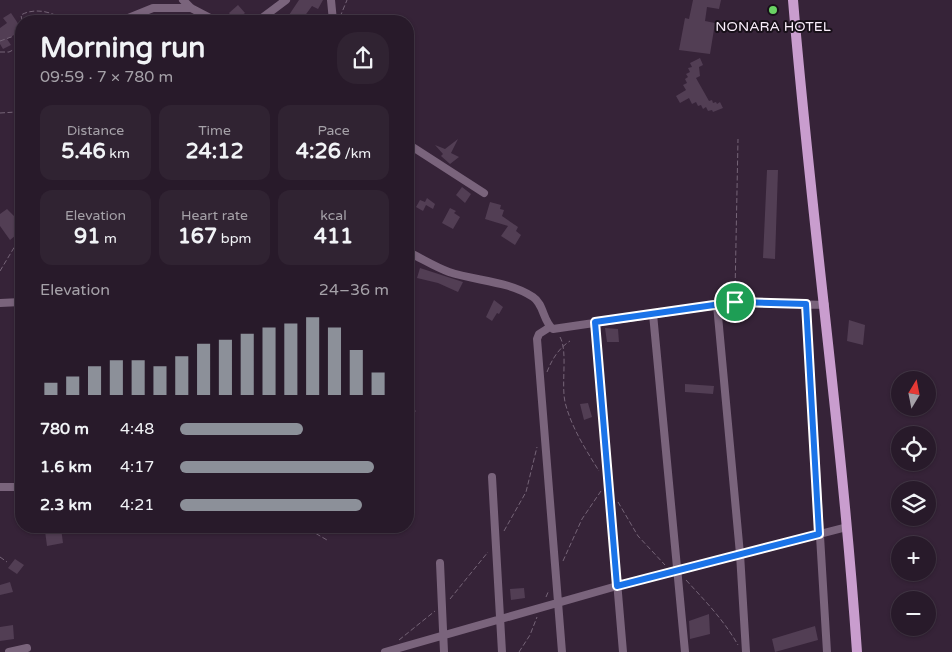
<!DOCTYPE html>
<meta charset="utf-8">
<style>
:root{--surface:#281a2a;--page:#302332;--text:#f1f3f6;--muted:#a5a1a8;--line:#443847;--accent:#8c9099}
body{margin:0;font-family:"Varela Round",sans-serif;background:var(--page);color:var(--text);height:100vh;display:flex;flex-direction:column;font-size:19px;white-space:nowrap}
*{box-sizing:border-box;margin:0}
p{font-size:16px;color:var(--muted)}
.icon{flex:none;width:28px;height:28px;fill:none;stroke:currentColor;stroke-width:2;stroke-linecap:round;stroke-linejoin:round}
.map{position:relative;flex:1;overflow:hidden}
.drawer{position:absolute;left:15px;top:15px;width:399px;height:518px;display:flex;flex-direction:column;background:var(--surface);border-radius:20px;box-shadow:0 1px 4px #0004,0 0 0 1px var(--line)}
.drawer>*{flex:none}
.needle{width:32px;rotate:10deg}
.buttons{position:absolute;left:891px;top:371px;display:grid;gap:10px}
.buttons a{display:grid;place-items:center;width:45px;height:45px;border-radius:50%;background:var(--surface);box-shadow:0 1px 4px #0004,0 0 0 1px var(--line);font-size:25px}
.pin{position:absolute;display:grid;place-items:center;width:42px;height:42px;color:#fff;margin:-21px;border:2px solid #fff;border-radius:50%;box-shadow:0 1px 5px #0007}
.round{display:grid;place-items:center;flex:none;width:52px;height:52px;border-radius:20px;background:var(--page)}
.headline{display:flex;align-items:center;justify-content:space-between;height:85px;padding:0 25px}
h1{font-size:28px;font-weight:700;line-height:38px}
.metrics{display:grid;grid-template-columns:repeat(3,1fr);gap:8px;height:85px;padding:5px 25px}
.metrics div{display:grid;align-content:center;border-radius:12px;background:var(--page);text-align:center}
.metrics b{font-size:21px;font-weight:700}
.metrics small{font-size:14px;font-weight:400}
.metrics p{font-size:14px}
.chart{height:140px;padding:10px 25px}
.chart p{display:flex;justify-content:space-between}
.chart svg{width:100%;height:90px;margin-top:5px;stroke:var(--accent);stroke-width:6}
ul{padding:0 25px;list-style:none;font-size:16px}
li{display:grid;grid-template-columns:80px 60px 1fr;align-items:center;height:38px}
li i{height:12px;border-radius:6px;background:var(--accent)}
.map>svg:first-child{display:block}
.building{fill:#523e54}
.lines{fill:none;stroke-linecap:round;stroke-linejoin:round}
.path{stroke:#756477;stroke-width:1;stroke-dasharray:5 2.5;stroke-linecap:butt}
.minor{stroke:#7a647c;stroke-width:8}
.major{stroke:#c99dce;stroke-width:10}
.route-casing{stroke:#fff;stroke-width:10}
.route{stroke:#1a73e8;stroke-width:6}
.poi-dot{fill:#6ad364;stroke:#181019;stroke-width:2}
.labels{text-anchor:middle;dominant-baseline:central;stroke-width:4;stroke-linejoin:round;paint-order:stroke}
.poi-label{font-size:14px;fill:#fbeffc;stroke:#181019}
</style>
<div class="map">
<svg width="952" height="652" viewBox="0 0 952 652">
<rect width="100%" height="100%" fill="#362338"/>
<path class="building" d="M299,0H323L318,9L312,6L301,21H297L289,15Z
M693,0H721L719,9L707,7L705,21L715,23L710,54L679,50L685,18L689,19Z
M238,5L245,13L235,21L229,13Z
M11,13L21,28V31L7,39L11,45L3,49L0,44V28L7,23L3,18Z
M700,58L703,65L699,67L700,76L696,78L709,101L712,100L713,103L716,102L717,104L720,102L723,108L713,112L712,110L708,111L706,107L703,109L701,105L698,106L696,102L692,104L689,98L680,103L676,96L686,90L683,85L687,83L685,79L688,77L686,74L690,72L688,68L692,67L690,63Z
M458,139L451,153L459,157L450,164L441,156L443,154L435,145L445,149Z
M767,170H778L775,259L763,258Z
M462,187L471,194L465,203L456,195Z
M427,198L435,204L433,209L426,205L423,211L416,207L420,200L425,202Z
M490,202L501,205L500,209L504,210L502,216L518,227L516,231L521,235L515,245L501,236L508,226L485,219Z
M450,208L456,211L454,213L460,217L453,229L442,223Z
M7,209L19,221L21,219V231L10,240L0,226V214Z
M420,268L463,282L458,292L438,283L417,278Z
M494,300L503,307L499,314L497,313L492,321L486,317Z
M849,320L865,325L863,345L847,341Z
M605,328L618,329L619,342H607Z
M685,384L714,386L713,394L685,392Z
M588,403L592,417L584,420L580,404Z
M61,528L63,543L47,546L45,531Z
M15,559L24,565L17,574L8,568Z
M10,582L13,592L0,595V585Z
M524,588L525,598L511,600L510,589Z
M709,614L710,634L690,639L689,621Z
M13,625L14,639L0,641V627Z
M815,626L818,640L775,652L772,639Z"/>
<g class="lines">
<path class="path" d="M340,17L347,0
M22,21L21,15C35,7 54,12 65,21
M21,36L20,37L21,42
M0,41L14,36L20,37
M18,48L21,72
M0,52H9L21,46
M16,112L20,98L21,80
M0,113L16,112L21,116
M0,271L21,236
M735,293L738,139
M560,337C568,351 561,383 565,402C571,427 586,450 599,471
M547,372C552,359 559,348 570,341
M408,412L416,411
M618,502L638,536L665,565
M303,526L327,540
M504,531L526,492L537,447
M0,557L7,562
M563,561L582,519L601,491
M686,580C706,602 723,619 738,645
M546,597L549,590
M450,599L488,552
M399,640L435,611
M519,652L530,635L537,617"/>
<path class="minor" d="M183,0L191,8L216,21
M331,0L333,21
M121,21L153,8H191
M258,21L286,0
M408,144L484,193
M408,252C421,258 435,267 449,272C476,281 509,281 533,297C544,304 543,322 553,329L717,305
M0,303L21,302
M806,304L827,652
M653,314L685,652
M595,322L623,652
M550,327L539,334L537,339L562,652
M492,477L502,652
M0,487H21
M440,563L444,652
M9,652L27,648
M385,652L617,586L847,527
M746,652L740,554L717,305L735,302L825,305"/>
<path class="major" d="M793,0C811,218 842,434 857,652"/>
</g>
<g class="lines">
<g class="route-casing">
<path id="route" d="M735,302L806,304L819,534L617,586L595,322Z"/>
</g>
<use href="#route" class="route"/>
</g>
<circle class="poi-dot" cx="773" cy="10" r="5"/>
<g class="labels">
<g class="poi-label">
<text x="773" y="26">NONARA HOTEL</text>
</g>
</g>
</svg>
<div class="buttons">
<a><svg class="needle" viewBox="-14 -14 28 28"><path d="M0-13l5 13h-10z" fill="#e53935"/><path d="M0 13l5-13h-10z" fill="#a5a1a8"/></svg></a>
<a><svg class="icon" aria-label="locate" viewBox="0 0 24 24"><circle cx="12" cy="12" r="6"/><path d="M12 2v4M12 18v4M2 12h4M18 12h4"/></svg></a>
<a><svg class="icon" aria-label="layers" viewBox="0 0 24 24"><path d="M12 4l9 5-9 5-9-5zM3 14l9 5 9-5"/></svg></a>
<a>+</a>
<a>−</a>
</div>
<div class="pin" style="left:735px;top:302px;background:#1e9e55"><svg class="icon" aria-label="arrive" viewBox="0 0 24 24"><path d="M6 21V4h12l-3 4 3 4H6"/></svg></div>
<section class="drawer">
<div class="headline"><div><h1>Morning run</h1><p>09:59 · 7 × 780 m</p></div><a class="round"><svg class="icon" aria-label="share" viewBox="0 0 24 24"><path d="M12 15V3M7 8l5-5 5 5M5 13v7h14v-7"/></svg></a></div>
<div class="metrics">
<div><p>Distance</p><b>5.46<small> km</small></b></div>
<div><p>Time</p><b>24:12</b></div>
<div><p>Pace</p><b>4:26<small> /km</small></b></div>
</div>
<div class="metrics">
<div><p>Elevation</p><b>91<small> m</small></b></div>
<div><p>Heart rate</p><b>167<small> bpm</small></b></div>
<div><p>kcal</p><b>411</b></div>
</div>
<div class="chart"><p><span>Elevation</span>24–36 m</p>
<svg viewBox="0 0 160 44" preserveAspectRatio="none"><path d="M5 44V38M15 44V35M25 44V30M35 44V27M45 44V27M55 44V30M65 44V25M75 44V19M85 44V17M95 44V14M105 44V11M115 44V9M125 44V6M135 44V11M145 44V22M155 44V33"/></svg>
</div>
<ul>
<li><b>780 m</b>4:48<i style="width:59%"></i></li>
<li><b>1.6 km</b>4:17<i style="width:93%"></i></li>
<li><b>2.3 km</b>4:21<i style="width:87%"></i></li>
</ul>
</section>
</div>
